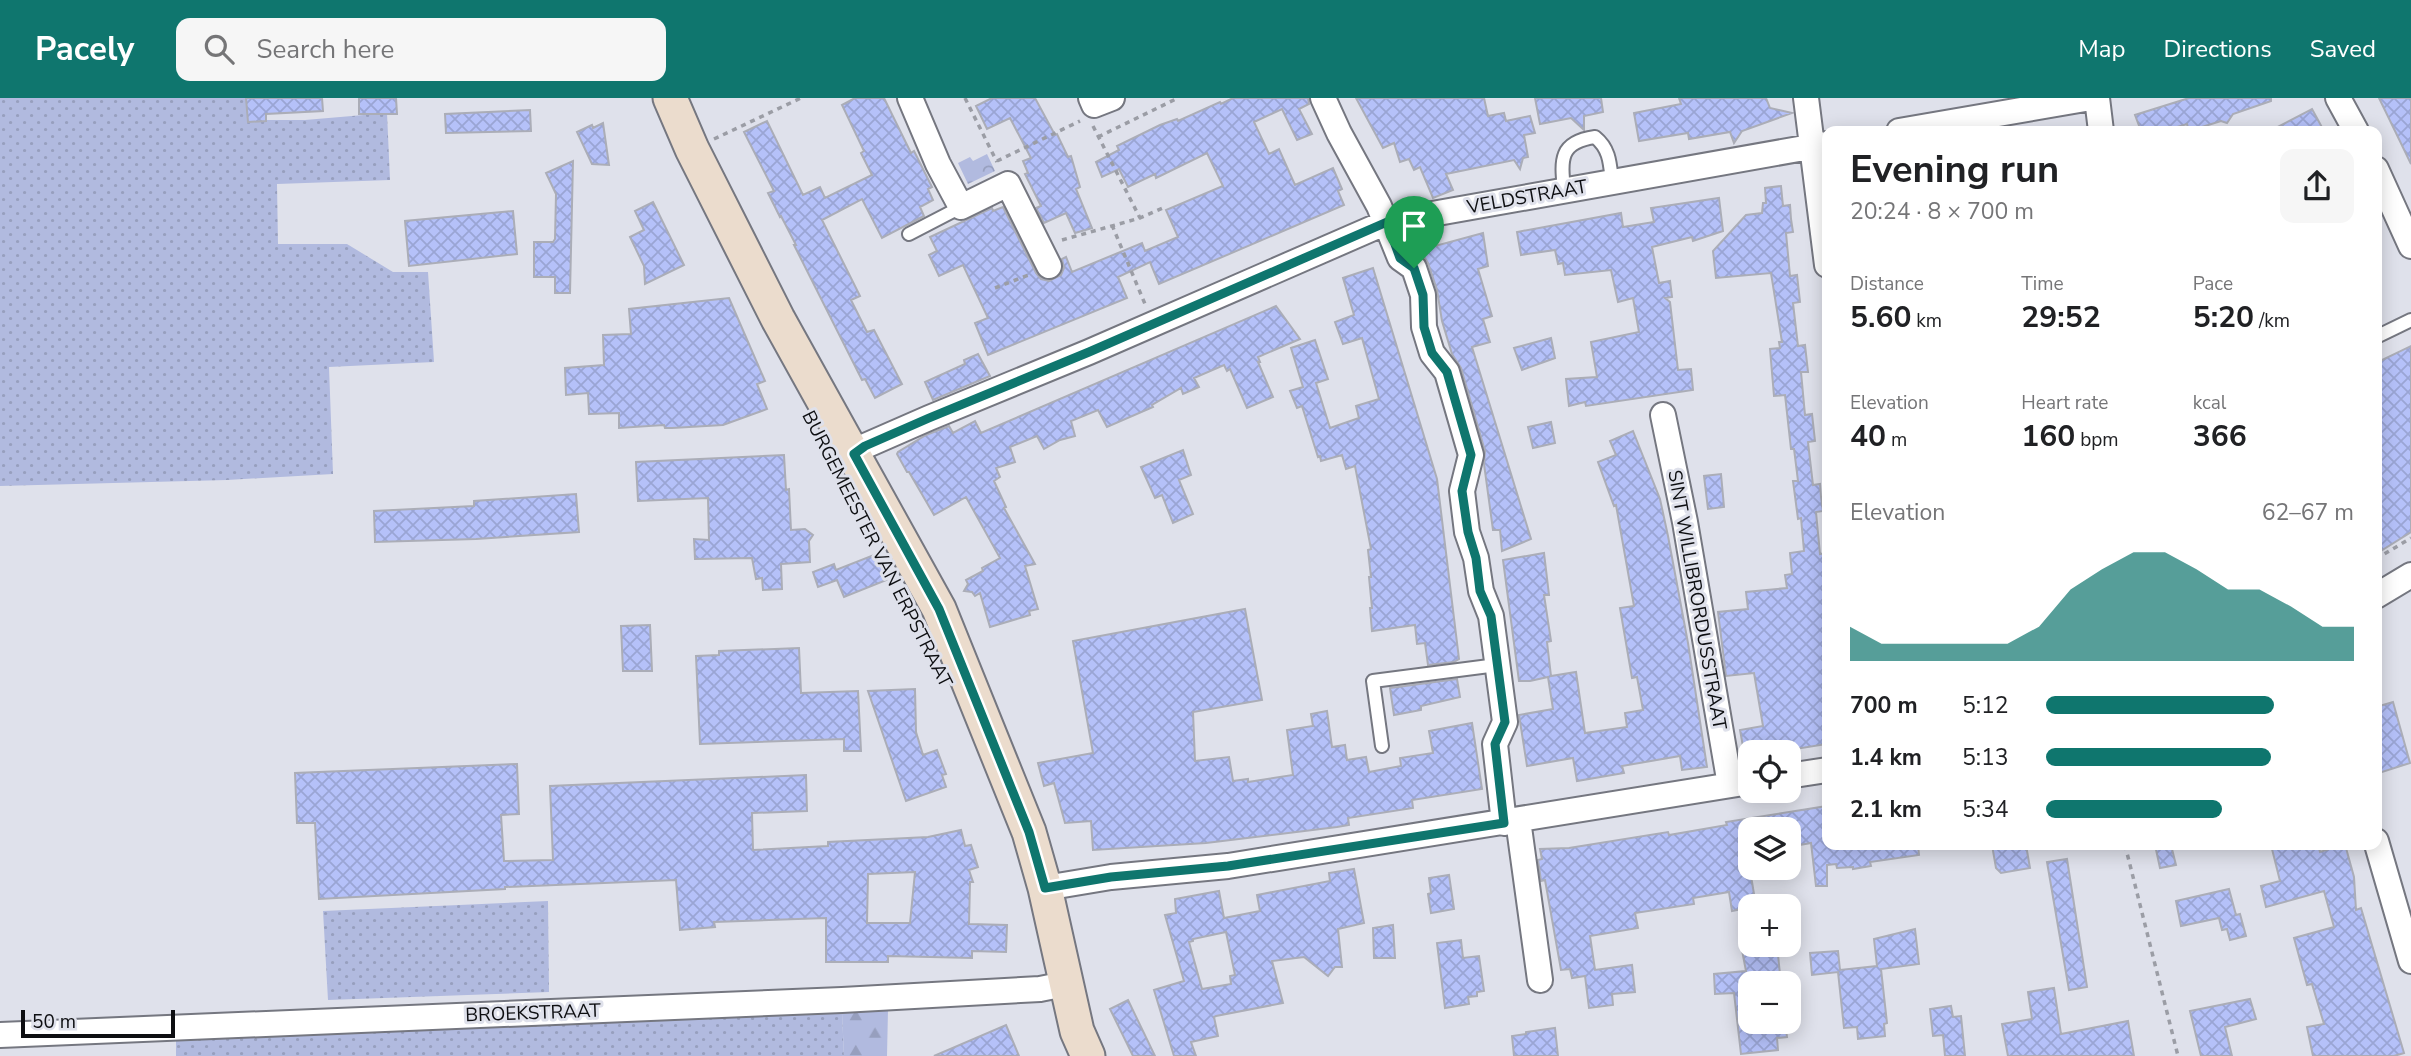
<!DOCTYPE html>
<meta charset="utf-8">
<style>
:root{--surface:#fff;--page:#f6f6f6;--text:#202124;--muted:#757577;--accent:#0f766e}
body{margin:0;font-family:"Nunito Sans",sans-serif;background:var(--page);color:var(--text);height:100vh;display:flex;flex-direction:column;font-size:26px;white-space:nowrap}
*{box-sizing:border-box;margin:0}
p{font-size:23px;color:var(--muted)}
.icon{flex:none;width:38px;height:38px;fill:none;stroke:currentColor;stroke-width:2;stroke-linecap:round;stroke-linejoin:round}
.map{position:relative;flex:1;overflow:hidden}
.drawer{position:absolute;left:1822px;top:28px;width:560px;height:724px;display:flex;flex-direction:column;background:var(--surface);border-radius:14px;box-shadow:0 4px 18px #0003}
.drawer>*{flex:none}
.fabs{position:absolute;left:1738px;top:642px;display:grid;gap:14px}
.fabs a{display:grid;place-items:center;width:63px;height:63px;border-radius:14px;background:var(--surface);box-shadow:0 4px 18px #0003;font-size:35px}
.scale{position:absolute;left:21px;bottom:18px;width:154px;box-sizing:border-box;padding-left:7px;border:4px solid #0d0e11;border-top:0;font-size:19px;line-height:24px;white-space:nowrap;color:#0d0e11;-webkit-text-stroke:5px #dfe1eb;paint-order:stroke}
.pin{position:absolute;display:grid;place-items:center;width:60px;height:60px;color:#fff;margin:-72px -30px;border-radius:50% 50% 50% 0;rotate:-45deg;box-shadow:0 0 7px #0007}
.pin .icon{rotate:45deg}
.round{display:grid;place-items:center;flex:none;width:74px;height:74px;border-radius:14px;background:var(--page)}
.headline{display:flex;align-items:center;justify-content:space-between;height:119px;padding:0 28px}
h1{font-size:38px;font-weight:700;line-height:52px}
.stats{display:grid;grid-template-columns:repeat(3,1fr);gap:10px;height:119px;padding:7px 28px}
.stats div{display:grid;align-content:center}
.stats b{font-size:30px;font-weight:700}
.stats small{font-size:19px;font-weight:400}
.stats p{font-size:19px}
.chart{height:196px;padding:14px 28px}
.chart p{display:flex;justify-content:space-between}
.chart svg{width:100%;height:126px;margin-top:7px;fill:var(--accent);opacity:.7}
ul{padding:0 28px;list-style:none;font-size:23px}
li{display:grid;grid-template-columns:112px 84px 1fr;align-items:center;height:52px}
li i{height:18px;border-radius:9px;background:var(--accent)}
header{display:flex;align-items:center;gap:42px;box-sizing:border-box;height:98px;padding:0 35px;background:var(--accent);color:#fff}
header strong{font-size:33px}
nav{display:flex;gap:38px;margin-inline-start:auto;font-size:24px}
.search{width:490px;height:63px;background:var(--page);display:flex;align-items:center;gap:18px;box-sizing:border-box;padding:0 24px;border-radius:14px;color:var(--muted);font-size:26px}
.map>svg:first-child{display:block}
.grass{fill:url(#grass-dots)}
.forest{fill:url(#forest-firs)}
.park{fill:url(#park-crowns)}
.building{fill:url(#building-cross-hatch);stroke:#abadb7;stroke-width:2;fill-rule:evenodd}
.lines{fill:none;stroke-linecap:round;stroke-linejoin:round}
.lane-casing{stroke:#757780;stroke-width:16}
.street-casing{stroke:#757780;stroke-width:28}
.secondary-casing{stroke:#757780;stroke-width:37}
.path{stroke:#9b9da5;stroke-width:3.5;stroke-dasharray:5 5;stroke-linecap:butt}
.lane{stroke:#fff;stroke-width:12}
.street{stroke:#fff;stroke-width:24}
.secondary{stroke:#ebdccd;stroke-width:33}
.route-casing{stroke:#fff;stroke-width:14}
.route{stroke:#0f766e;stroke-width:9}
.labels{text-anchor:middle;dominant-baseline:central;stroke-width:6;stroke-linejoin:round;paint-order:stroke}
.street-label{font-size:19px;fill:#0d0e11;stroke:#dfe1eb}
</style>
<header>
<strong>Pacely</strong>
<div class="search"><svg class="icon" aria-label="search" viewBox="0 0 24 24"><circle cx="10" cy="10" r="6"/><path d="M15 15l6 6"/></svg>Search here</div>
<nav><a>Map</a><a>Directions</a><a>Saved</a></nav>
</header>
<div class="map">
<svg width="2411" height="958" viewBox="0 0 2411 958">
<defs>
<pattern id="grass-dots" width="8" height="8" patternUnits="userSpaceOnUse" patternTransform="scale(1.75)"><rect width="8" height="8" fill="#b1badf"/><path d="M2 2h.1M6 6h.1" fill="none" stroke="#979fbe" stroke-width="1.8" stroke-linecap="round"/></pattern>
<pattern id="forest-firs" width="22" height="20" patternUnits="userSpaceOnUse" patternTransform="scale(1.75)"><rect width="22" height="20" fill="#b1badf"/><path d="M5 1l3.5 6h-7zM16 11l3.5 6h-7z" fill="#979fbe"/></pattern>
<pattern id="park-crowns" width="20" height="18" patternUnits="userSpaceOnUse" patternTransform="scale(1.75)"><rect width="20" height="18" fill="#b1badf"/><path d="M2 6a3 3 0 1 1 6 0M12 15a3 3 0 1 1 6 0" fill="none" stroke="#979fbe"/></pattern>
<pattern id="building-cross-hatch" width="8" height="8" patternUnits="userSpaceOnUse" patternTransform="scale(1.75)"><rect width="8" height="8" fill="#b5c1f9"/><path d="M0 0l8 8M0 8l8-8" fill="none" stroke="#9aa5d4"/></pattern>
</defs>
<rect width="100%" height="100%" fill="#dfe1eb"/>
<path class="grass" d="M0,0H264L254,22H305L387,15L390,82L277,86L278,146H347L393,174H428L434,264L329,269L333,376L227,382L0,388Z
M548,803L549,894L328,902L323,813Z
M842,914L844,958H176V939Z"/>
<path class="forest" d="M888,912L887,958H844L842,914Z"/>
<path class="park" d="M987,56L995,73L968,86L958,65L970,59L973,63Z"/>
<path class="building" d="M246,0H322L323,13L266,16V23L248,24Z
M359,0H396L397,16H359Z
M855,0H884L911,55L914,53L932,89L928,91L933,102L920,109L924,118L882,140L862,101L822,122L860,198L851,202L867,234L874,232L902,286L875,300L865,281L862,282L794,147H796L781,118L780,119L768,95L774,93L744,34L767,23L803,97L820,89L825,100L872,77L861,55L864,53L842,7Z
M992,0H1035L1055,37L1057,36L1068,59L1071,58L1080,89L1076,91L1092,130L1075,135L1066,115L1044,125L1036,110L1041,108L1025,76L1028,75L1023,63L1031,60L1010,20L987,31L976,8Z
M1233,0H1308L1309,6L1299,11L1312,36L1297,42L1282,11L1254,24L1269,56L1279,51L1295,87L1333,70L1342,91L1338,93L1344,107L1159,186L1150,164L1118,179L1127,200L988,257L975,225L988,220L963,167L939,178L929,157L937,153L930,139L992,110L993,113L1003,109L1036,175L1041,181L1049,183L1061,177L1064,170L1062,161L1066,159L1072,174L1142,145L1145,153L1178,139L1166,112L1223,88L1207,55L1156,80L1155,76L1128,89L1119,71L1102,79L1096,64L1119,52L1117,48L1160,27L1177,21L1178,23L1220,4L1221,6Z
M1356,0H1484L1488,18L1504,15L1506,23L1530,18L1535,35L1524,37L1528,59L1523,60L1520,71L1514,62L1446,76L1453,92L1433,100L1420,69L1414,72L1409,61L1400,64L1394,45L1383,50Z
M1535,0H1601L1603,14L1584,18V32L1571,20L1540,26Z
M1679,0H1766L1770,10L1792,15L1742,33L1734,45L1730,34L1689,41L1688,35L1639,43L1634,15L1681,6Z
M2189,0H2271V3L2233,16L2227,25L2221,23L2189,33L2187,26L2164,33H2141L2135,17Z
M2379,0H2411V66L2396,35Z
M2312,11L2324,33H2270Z
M530,12L531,33L446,35L445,16Z
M603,25L609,67L592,66L577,34L592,27L593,30Z
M573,63L570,195H555V179H534V144H553L555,141L556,96L546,75Z
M1781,88L1783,108L1790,107L1791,121L1793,134L1786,135L1790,178L1797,177L1800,204L1793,205L1798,248L1805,247L1808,274H1801L1805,317L1812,316L1815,343L1808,344L1813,387L1820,386L1821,399L1823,413L1816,414L1820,456L1826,455L1827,465V646L1776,654H1744L1740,632L1763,628L1754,575L1726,578L1718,514L1748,511L1746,494L1787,490L1785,477L1792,476L1790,455L1804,453L1801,420L1798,421L1793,383H1798L1794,351H1791L1785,297L1774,298L1770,251L1780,250L1779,244H1782L1771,175L1716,180L1713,153L1746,117L1762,115L1763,105H1766L1765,90Z
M1719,100L1723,133L1693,143L1692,139L1652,149L1659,185L1670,183L1672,199L1665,200L1670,204L1678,272L1691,271L1693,292L1586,308L1585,304L1569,308L1566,281L1597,279L1591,244L1639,234L1633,200L1618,204L1611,172L1565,177L1563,165L1558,166L1555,152L1521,157L1517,134L1621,115L1623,129L1654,124L1651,110Z
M653,104L684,167L645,186L644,168L630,139L644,132L635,113Z
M513,113L517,156L409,168L405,123Z
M1483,135L1488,168L1478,171L1492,218L1483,221L1490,244L1472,249L1531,441L1502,453L1500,432H1493L1484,366L1485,353L1461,270L1452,256L1442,223L1437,192L1428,165L1420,152Z
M1373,170L1437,381L1459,561L1454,564L1428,567L1425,545L1417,546L1415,527L1372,533L1370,510H1372L1369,479H1371L1368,452L1371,451L1355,368L1346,371L1342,357L1321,363L1320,358L1318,359L1302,308L1297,310L1290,293L1303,289L1291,250L1315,242L1328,281L1316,285L1330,330L1359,320L1356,308L1379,301L1362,240L1343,246L1335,224L1354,217L1343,180Z
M729,200L765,283L757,286L767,311L723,327L672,330H665L664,327L619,330V315L589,316L588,295L566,297L565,270L604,267L603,237L631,236L629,211Z
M1276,208L1300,241L1258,259L1260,264H1258L1273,299L1247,310L1230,271L1227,273L1224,267L1194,280L1199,289L1183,296L1181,290L1152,307L1153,309L1107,329L1098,312L1071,323L1075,338L1060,342L1044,351L1037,338L1010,349L1015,364L996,370L1000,379L994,383L1006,409L1004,410L1035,466L1025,468L1038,511L1029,513L1030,517L990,529L980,495L975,498L972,494L964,493L968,486L966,482L983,473L982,470L1000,460L966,399L934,417L909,374H907L897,356L898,354L926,337L949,328L953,335L975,323L981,335Z
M1551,240L1555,260L1522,272L1514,250Z
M2411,248V434L2376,456V265Z
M978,256L990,278L933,302L925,284L965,266L964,262Z
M1551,324L1555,345L1533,350L1528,329Z
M1633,333L1660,401L1668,438L1688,545L1707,669L1682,672L1680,658L1622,668L1624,675L1577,683L1573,660L1527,668L1519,617L1553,611L1548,579L1530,583H1519L1503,462L1544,455L1549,497H1544L1551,543L1547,544L1551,578L1576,574L1585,635L1627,629L1625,615L1643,612L1637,579L1632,580L1620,510L1634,508L1616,407L1614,408L1598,364L1616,357L1610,343Z
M1183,352L1191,377L1179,382L1193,416L1173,425L1162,397L1155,400L1141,369Z
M784,357L786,392L789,391L791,432L805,431L813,437L809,443L810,464L781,466L782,491L763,492L762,480L756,481L752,460L695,461L694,441L709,442L708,400L638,403L636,364Z
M1721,376L1724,409L1708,411L1704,378Z
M576,396L579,434L476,441L375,444L374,413L474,408V403Z
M879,455L889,481L844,499L837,482L818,489L813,474L834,466L836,472Z
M1245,511L1262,602L1193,614L1195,663L1229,659L1233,683L1248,681V684L1293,677L1287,632L1313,628L1311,616L1327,613L1332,649L1345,647L1347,662L1366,659L1369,674L1401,668L1400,660L1433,655L1429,633L1472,625L1482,691L1412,702L1413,710L1348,720L1349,727L1337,729L1206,745L1093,752L1091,723L1065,725L1054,685L1044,688L1038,665L1093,655L1073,543Z
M650,527L652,573H623L621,528Z
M799,550L801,595L858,593L861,653H844V641L700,646L696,558L719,557V553Z
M1457,581L1460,599L1421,608V612L1394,617L1390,590Z
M915,591L916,634L923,657L937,652L946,676L942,677L946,689L906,703L868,593Z
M2393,604L2410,665L2376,676V609Z
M517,666L519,716L501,717L504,763L553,762L550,688L806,677L807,713L752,715L753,752L828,748V744L928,739L961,732L965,748L971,747L978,769L969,772L973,784H970L969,826L1007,827L1006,854L972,853V860L888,858V864H826V820L714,824L715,829L680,832L676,782L505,789V791L319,801L315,725H297L295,675ZM915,774L910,825H867L868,776Z
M1827,708V747H1918L1919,757L1870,764L1871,768L1853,771V769L1837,770L1836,766L1827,767V788H1816L1811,745L1788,749V732H1750V772L1756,808L1732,813L1729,794L1693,800L1694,806L1635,815L1638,830L1590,838L1595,872L1632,867L1635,894L1612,896L1613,907L1589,910L1585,878L1572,880L1570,871L1561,872L1545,782L1541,783L1538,762L1542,761L1540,751L1569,750L1668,734L1669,737L1727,727L1726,724Z
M1992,747H2026L2030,770L2001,775L1996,770Z
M2155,747H2171L2176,767L2160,770Z
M2271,747H2318L2320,754L2339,748L2346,750L2354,779L2356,812L2361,810L2404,955L2394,958H2313L2307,929L2324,926L2312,886L2307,887L2294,840L2334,829L2324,793L2266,809L2261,788L2280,783Z
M2067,761L2087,889L2069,892L2047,764Z
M1354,771L1364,825L1338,831L1342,869H1335L1328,878L1304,859L1272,863L1283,905L1216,918L1214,919L1218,938L1191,944L1196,958H1174L1154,892L1184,883L1165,817L1176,815L1175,801L1219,793L1224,820L1260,813L1257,797L1330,783L1329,775ZM1226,834L1235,877L1230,878L1231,886L1202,891L1189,844L1193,843V841Z
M1449,777L1454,811L1431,815L1428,796L1431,795L1429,780Z
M2229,791L2236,817L2240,816L2246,838L2230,842L2227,831L2222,832L2219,820L2181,828L2176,803Z
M1393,827L1395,860H1374L1373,830Z
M1915,831L1919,866L1881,871L1887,925L1884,926L1885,938L1858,941L1857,929L1844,930L1838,874L1812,877L1810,855L1838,853L1840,872L1877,868L1874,841Z
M1461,842L1463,860L1479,858L1484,893L1477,894V898L1468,899L1469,906L1445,910L1437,845Z
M1741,847H1777L1781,886H1750V924H1785L1787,939L1777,940L1778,952L1741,956L1734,895L1715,896L1714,876L1746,873Z
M2054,890L2061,936L2128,923L2134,958H2008L2002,926L2032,921L2028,894Z
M2250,901L2256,921L2225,929L2232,958H2201L2190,913Z
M1128,902L1155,958H1133L1110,911Z
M1951,908L1953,919L1961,918L1965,958H1945L1943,937L1933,938L1930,911Z
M1006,927L1019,958H934Z
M1555,930L1558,958H1514L1512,938L1526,936V934Z"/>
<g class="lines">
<g class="lane-casing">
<path id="lane" d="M1564,92C1561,62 1559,44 1595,39C1610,51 1610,66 1612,84
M909,136L961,109
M2376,239L2411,222
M1382,648L1373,583L1497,567"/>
</g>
<g class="street-casing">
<path id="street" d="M910,0L938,66L961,109L1008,86L1049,168
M1091,0L1094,7L1112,0
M1323,0L1339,35L1379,108L1400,160L1414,170L1423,197L1424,229L1432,255L1447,274L1471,357L1462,393L1467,434L1476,460L1481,493L1491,518L1505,624L1495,646L1504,725
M1806,0L1827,167
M2097,0L2101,33
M2338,0L2356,33
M1899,33L2091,0
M2376,71L2411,148
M1663,317L1685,424L1730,687
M854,356L865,348L929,320L1089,254L1387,124L1827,46
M2376,498L2411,477
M1788,678L1827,672
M1518,722L1540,882
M2376,743L2411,863
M1045,790L1111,779L1228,768L1750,684
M0,937L842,902L1040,891L1065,886"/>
</g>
<g class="secondary-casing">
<path id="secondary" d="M670,0L692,51L778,221L939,511L1029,734L1045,790L1077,933L1088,958"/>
</g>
<path class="path" d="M965,0L997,64
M1093,28L1140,120
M1098,39L1178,0
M714,41L801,0
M997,63L1080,23
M1112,127L1145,206
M1062,142L1140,120L1165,109
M995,190L1031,176
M2376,461L2411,440
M2125,747L2178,958"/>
<use href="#lane" class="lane"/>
<use href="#street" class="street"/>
<use href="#secondary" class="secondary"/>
</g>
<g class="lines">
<g class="route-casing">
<path id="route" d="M1387,124L1400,160L1414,170L1423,197L1424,229L1432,255L1447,274L1471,357L1462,393L1468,434L1476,460L1480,493L1491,518L1505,624L1495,646L1504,725L1228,768L1111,779L1045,790L1029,734L939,511L854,356L865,348L929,320L1089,254Z"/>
</g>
<use href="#route" class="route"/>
</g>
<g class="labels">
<g class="street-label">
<text transform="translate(1527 99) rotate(-10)">VELDSTRAAT</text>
<text transform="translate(877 451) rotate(63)">BURGEMEESTER VAN ERPSTRAAT</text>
<text transform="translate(1697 502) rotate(80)">SINT WILLIBRORDUSSTRAAT</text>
<text transform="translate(533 915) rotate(-2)">BROEKSTRAAT</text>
</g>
</g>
</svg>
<div class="fabs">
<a><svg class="icon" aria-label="locate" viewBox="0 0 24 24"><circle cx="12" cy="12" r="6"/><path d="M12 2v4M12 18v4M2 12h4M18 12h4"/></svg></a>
<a><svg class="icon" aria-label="layers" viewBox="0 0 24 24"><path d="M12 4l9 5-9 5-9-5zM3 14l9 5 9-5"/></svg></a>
<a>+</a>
<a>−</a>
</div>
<div class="scale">50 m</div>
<div class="pin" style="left:1414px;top:170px;background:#1e9e55"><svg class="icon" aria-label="arrive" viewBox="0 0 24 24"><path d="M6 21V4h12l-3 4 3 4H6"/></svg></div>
<section class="drawer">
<div class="headline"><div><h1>Evening run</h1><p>20:24 · 8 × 700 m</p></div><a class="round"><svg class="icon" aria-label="share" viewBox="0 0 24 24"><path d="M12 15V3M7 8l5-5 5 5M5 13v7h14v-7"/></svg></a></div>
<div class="stats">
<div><p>Distance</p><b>5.60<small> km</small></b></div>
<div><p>Time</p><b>29:52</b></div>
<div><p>Pace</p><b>5:20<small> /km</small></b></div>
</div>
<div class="stats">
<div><p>Elevation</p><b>40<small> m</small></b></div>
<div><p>Heart rate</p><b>160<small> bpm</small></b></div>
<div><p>kcal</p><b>366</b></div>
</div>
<div class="chart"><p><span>Elevation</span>62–67 m</p>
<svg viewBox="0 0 160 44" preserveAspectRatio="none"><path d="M0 44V32L10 38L20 38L30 38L40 38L50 38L60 32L70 19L80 12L90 6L100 6L110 12L120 19L130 19L140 25L150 32L160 32V44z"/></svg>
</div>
<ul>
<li><b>700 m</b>5:12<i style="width:74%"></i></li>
<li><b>1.4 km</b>5:13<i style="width:73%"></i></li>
<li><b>2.1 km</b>5:34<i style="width:57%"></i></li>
</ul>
</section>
</div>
